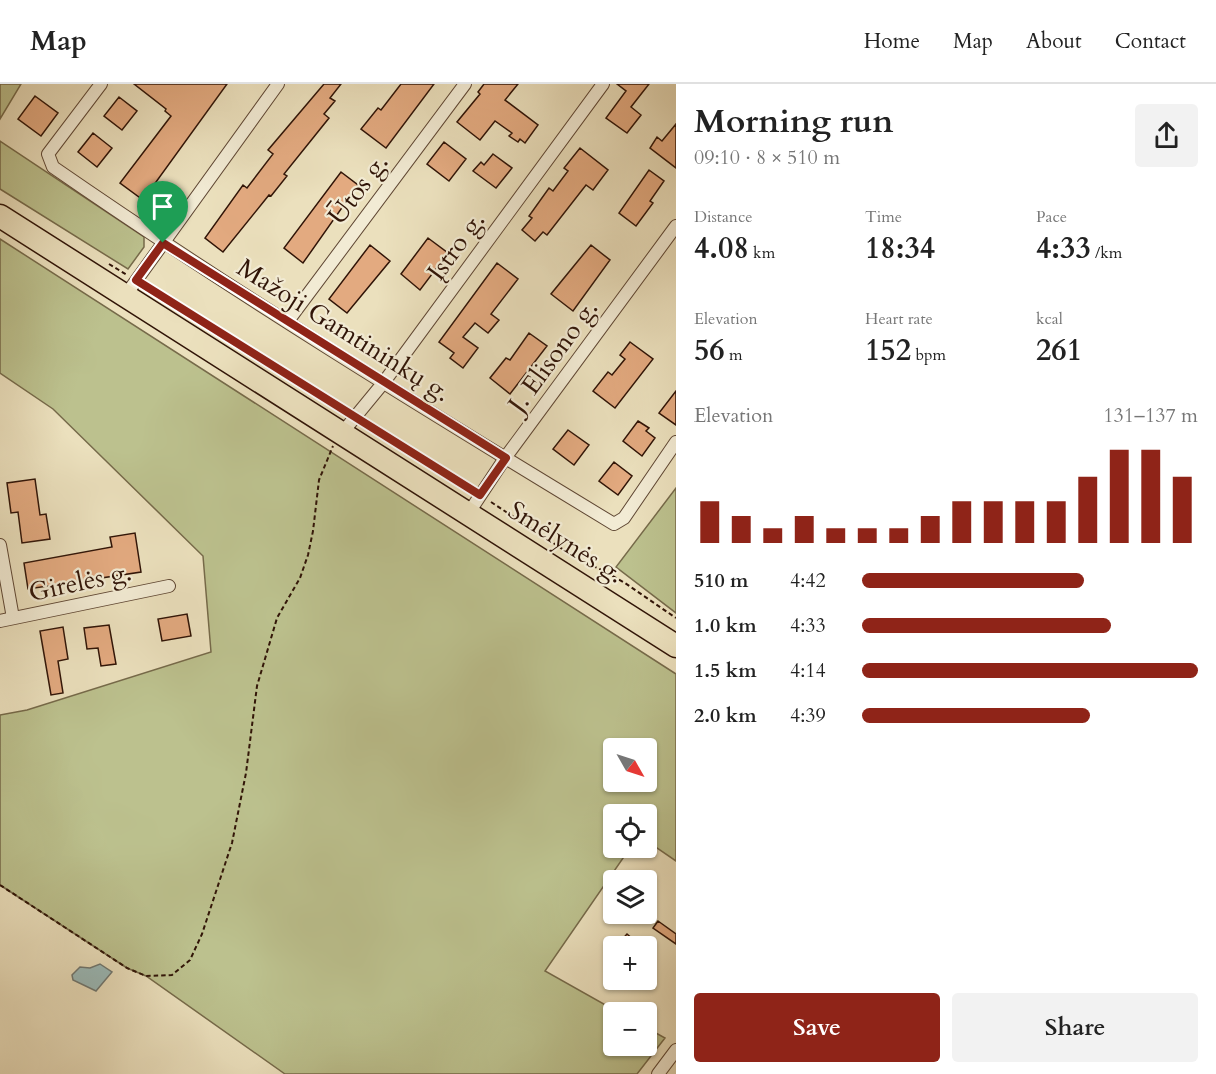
<!DOCTYPE html>
<meta charset="utf-8">
<style>
:root{--surface:#fff;--page:#f2f2f2;--text:#222;--muted:#767676;--line:#e0e0e0;--accent:#8f2418}
body{margin:0;font-family:Cardo,serif;background:var(--page);color:var(--text);height:100vh;display:flex;flex-direction:column;font-size:22px;white-space:nowrap}
*{box-sizing:border-box;margin:0}
p{font-size:20px;color:var(--muted)}
.icon{flex:none;width:33px;height:33px;fill:none;stroke:currentColor;stroke-width:2;stroke-linecap:round;stroke-linejoin:round}
.map{position:relative;flex:1;overflow:hidden}
.sheet{display:flex;flex-direction:column;background:var(--surface);width:540px}
.sheet>*{flex:none}
.needle{width:39px;rotate:129deg}
.controls{position:absolute;left:603px;top:654px;display:grid;gap:12px}
.controls a{display:grid;place-items:center;width:54px;height:54px;border-radius:6px;background:var(--surface);box-shadow:0 2px 4px #0004;font-size:30px}
.pin{position:absolute;display:grid;place-items:center;width:51px;height:51px;color:#fff;margin:-62px -26px;border-radius:50% 50% 50% 0;rotate:-45deg;box-shadow:0 0 6px #0007}
.pin .icon{rotate:45deg}
.round{display:grid;place-items:center;flex:none;width:63px;height:63px;border-radius:6px;background:var(--page)}
.head{display:flex;align-items:center;justify-content:space-between;height:102px;padding:0 18px}
h1{font-size:33px;font-weight:700;line-height:45px}
.figures{display:grid;grid-template-columns:repeat(3,1fr);gap:9px;height:102px;padding:6px 18px}
.figures div{display:grid;align-content:center}
.figures b{font-size:30px;font-weight:700}
.figures small{font-size:16px;font-weight:400}
.figures p{font-size:16px}
.chart{height:168px;padding:12px 18px}
.chart p{display:flex;justify-content:space-between}
.chart svg{width:100%;height:108px;margin-top:6px;stroke:var(--accent);stroke-width:6}
.cta{display:flex;gap:12px;margin-top:auto;padding:12px 18px}
.cta a{flex:1;height:69px;border-radius:6px;background:var(--accent);color:#fff;font-size:24px;font-weight:700;line-height:69px;text-align:center}
.cta a+a{background:var(--page);color:var(--text)}
ul{padding:0 18px;list-style:none;font-size:20px}
li{display:grid;grid-template-columns:96px 72px 1fr;align-items:center;height:45px}
li i{height:15px;border-radius:8px;background:var(--accent)}
header{display:flex;align-items:center;gap:36px;box-sizing:border-box;height:84px;padding:0 30px;background:var(--surface);border-bottom:2px solid var(--line)}
header strong{font-size:28px}
nav{display:flex;gap:33px;margin-inline-start:auto;font-size:21px}
main{display:flex;flex:1;min-height:0}
.map>svg:first-child{display:block}
.green{fill:#bcc18e;stroke:#766a4a;stroke-width:1.5;fill-rule:evenodd}
.water{fill:#9bbbba;stroke:#707872;stroke-width:1.5}
.building{fill:#e3aa80;stroke:#301407;stroke-width:1.5}
.lines{fill:none;stroke-linecap:round;stroke-linejoin:round}
.street-casing{stroke:#5f4734;stroke-width:14}
.highway-casing{stroke:#301407;stroke-width:25}
.path{stroke:#301407;stroke-width:2;stroke-dasharray:4.5 3;stroke-linecap:butt}
.street{stroke:#f2ebd4;stroke-width:12}
.highway{stroke:#ebe0bd;stroke-width:22}
.route-casing{stroke:#fff;stroke-width:12}
.route{stroke:#8f2418;stroke-width:8}
.labels{text-anchor:middle;dominant-baseline:central;stroke-width:4.5;stroke-linejoin:round;paint-order:stroke}
.street-label{font-size:26px;fill:#301407;stroke:#f2ebd4}
</style>
<header>
<strong>Map</strong>
<nav><a>Home</a><a>Map</a><a>About</a><a>Contact</a></nav>
</header>
<main>
<div class="map">
<svg width="676" height="990" viewBox="0 0 676 990">
<rect width="100%" height="100%" fill="#ebe0bd"/>
<filter id="stains"><feTurbulence type="fractalNoise" baseFrequency=".00333" numOctaves="4"/><feColorMatrix values="0 0 0 0 .2 0 0 0 0 .09 0 0 0 0 .02 0 0 0 .5 -.17"/></filter>
<radialGradient id="worn" r=".72"><stop offset=".6" stop-color="#630" stop-opacity="0"/><stop offset="1" stop-color="#630" stop-opacity=".3"/></radialGradient>
<path class="green" d="M0,0H21L0,35Z
M0,57L144,153V163L128,185L0,105Z
M0,155L676,590V777L647,757L646,730H614V764H630L545,887L618,928H614V962H646L647,944L665,954L637,990H285L146,892L127,884L0,801V631L27,626L211,568L203,472L53,325L0,289ZM614,664H646V698H614Z
M676,404V529L616,483Z"/>
<path class="water" d="M100,880L112,888L96,907L73,896L72,891L80,883L90,884Z"/>
<path class="building" d="M134,0H227L143,116L120,99L171,32L165,27L166,25Z
M324,0H341L330,14L335,17L324,30L329,34L284,90L287,92L271,112L269,111L223,168L205,154L243,101L247,104L273,70L268,66Z
M401,0H434L386,64L361,45L378,24L381,26Z
M484,0H518L505,16L538,41L525,59L520,55L518,58L509,52L512,49L495,37L480,56L457,38L480,10L478,8Z
M617,0H649L631,23L641,31L627,49L606,34L626,7Z
M35,12L58,29L41,52L18,35Z
M119,13L137,27L122,46L104,32Z
M676,40V84L650,64L657,53L662,57Z
M93,49L112,64L97,83L78,68Z
M444,58L466,75L449,97L427,80Z
M580,64L608,86L593,106L586,101L547,151L543,148L535,157L522,146L532,134L529,132L549,104L553,107L568,87L564,84Z
M493,70L512,84L496,104L473,87L481,78L484,81Z
M649,86L664,97L650,117L653,119L636,142L619,129Z
M341,88L358,101L303,179L284,164Z
M428,154L448,169L420,206L401,190Z
M370,161L390,177L347,229L329,215Z
M591,161L610,176L573,227L551,210Z
M497,179L518,195L491,230L499,236L488,249L475,239L463,253L478,264L463,284L450,274L454,269L439,258Z
M529,249L547,262L510,310L490,294L506,274L510,276Z
M630,258L653,275L615,324L593,307L608,288L612,291L625,275L620,271Z
M676,307V341L659,329Z
M638,337L649,344L646,347L655,354L642,372L623,357Z
M568,346L589,361L574,381L553,365Z
M614,378L632,392L618,411L599,397Z
M35,395L40,431L46,430L50,455L22,459L18,428L11,429L7,399Z
M135,449L141,488L28,505L24,479L112,463L110,453Z
M187,530L191,552L162,557L158,535Z
M109,541L116,580L101,582L98,564L87,565L84,544Z
M63,543L68,575L58,577L63,609L51,611L40,547Z
M658,837L676,850V860L653,844Z
M627,850L641,862H616Z"/>
<g class="lines">
<g class="street-casing">
<path id="street" d="M101,0L48,70L53,83C235,209 424,325 614,440L624,434L676,358
M125,212L278,0
M288,237L465,0
M342,349L384,298L603,0
M468,430L505,374L676,142
M0,461L13,534
M0,537L169,502
M658,990L676,966"/>
</g>
<g class="highway-casing">
<path id="highway" d="M0,132L676,562"/>
</g>
<path class="path" d="M109,180L127,191
M145,202L346,327
M366,340L471,405
M491,418L579,476L602,486L625,499L676,534
M0,801L127,884L146,892L172,891L190,876L202,850L232,759L246,689L257,602L277,534L300,494L308,471L313,447L319,396L333,362"/>
<use href="#street" class="street"/>
<use href="#highway" class="highway"/>
</g>
<g class="lines">
<g class="route-casing">
<path id="route" d="M163,159L506,374L480,411L136,196Z"/>
</g>
<use href="#route" class="route"/>
</g>
<g class="labels">
<g class="street-label">
<text transform="translate(358 105) rotate(-53)">Ūtos g.</text>
<text transform="translate(456 162) rotate(-54)">Įstro g.</text>
<text transform="translate(344 246) rotate(32)">Mažoji Gamtininkų g.</text>
<text transform="translate(553 272) rotate(-54)">J. Elisono g.</text>
<text transform="translate(566 458) rotate(32)">Smėlynės g.</text>
<text transform="translate(80 498) rotate(-12)">Girelės g.</text>
</g>
</g>
<rect width="100%" height="100%" filter="url(#stains)"/>
<rect width="100%" height="100%" fill="url(#worn)"/>
</svg>
<div class="controls">
<a><svg class="needle" viewBox="-14 -14 28 28"><path d="M0-13l5 13h-10z" fill="#e53935"/><path d="M0 13l5-13h-10z" fill="#767676"/></svg></a>
<a><svg class="icon" aria-label="locate" viewBox="0 0 24 24"><circle cx="12" cy="12" r="6"/><path d="M12 2v4M12 18v4M2 12h4M18 12h4"/></svg></a>
<a><svg class="icon" aria-label="layers" viewBox="0 0 24 24"><path d="M12 4l9 5-9 5-9-5zM3 14l9 5 9-5"/></svg></a>
<a>+</a>
<a>−</a>
</div>
<div class="pin" style="left:163px;top:159px;background:#1e9e55"><svg class="icon" aria-label="arrive" viewBox="0 0 24 24"><path d="M6 21V4h12l-3 4 3 4H6"/></svg></div>
</div>
<section class="sheet">
<div class="head"><div><h1>Morning run</h1><p>09:10 · 8 × 510 m</p></div><a class="round"><svg class="icon" aria-label="share" viewBox="0 0 24 24"><path d="M12 15V3M7 8l5-5 5 5M5 13v7h14v-7"/></svg></a></div>
<div class="figures">
<div><p>Distance</p><b>4.08<small> km</small></b></div>
<div><p>Time</p><b>18:34</b></div>
<div><p>Pace</p><b>4:33<small> /km</small></b></div>
</div>
<div class="figures">
<div><p>Elevation</p><b>56<small> m</small></b></div>
<div><p>Heart rate</p><b>152<small> bpm</small></b></div>
<div><p>kcal</p><b>261</b></div>
</div>
<div class="chart"><p><span>Elevation</span>131–137 m</p>
<svg viewBox="0 0 160 44" preserveAspectRatio="none"><path d="M5 44V27M15 44V33M25 44V38M35 44V33M45 44V38M55 44V38M65 44V38M75 44V33M85 44V27M95 44V27M105 44V27M115 44V27M125 44V17M135 44V6M145 44V6M155 44V17"/></svg>
</div>
<ul>
<li><b>510 m</b>4:42<i style="width:66%"></i></li>
<li><b>1.0 km</b>4:33<i style="width:74%"></i></li>
<li><b>1.5 km</b>4:14<i style="width:100%"></i></li>
<li><b>2.0 km</b>4:39<i style="width:68%"></i></li>
</ul>
<div class="cta"><a>Save</a><a>Share</a></div>
</section>
</main>
